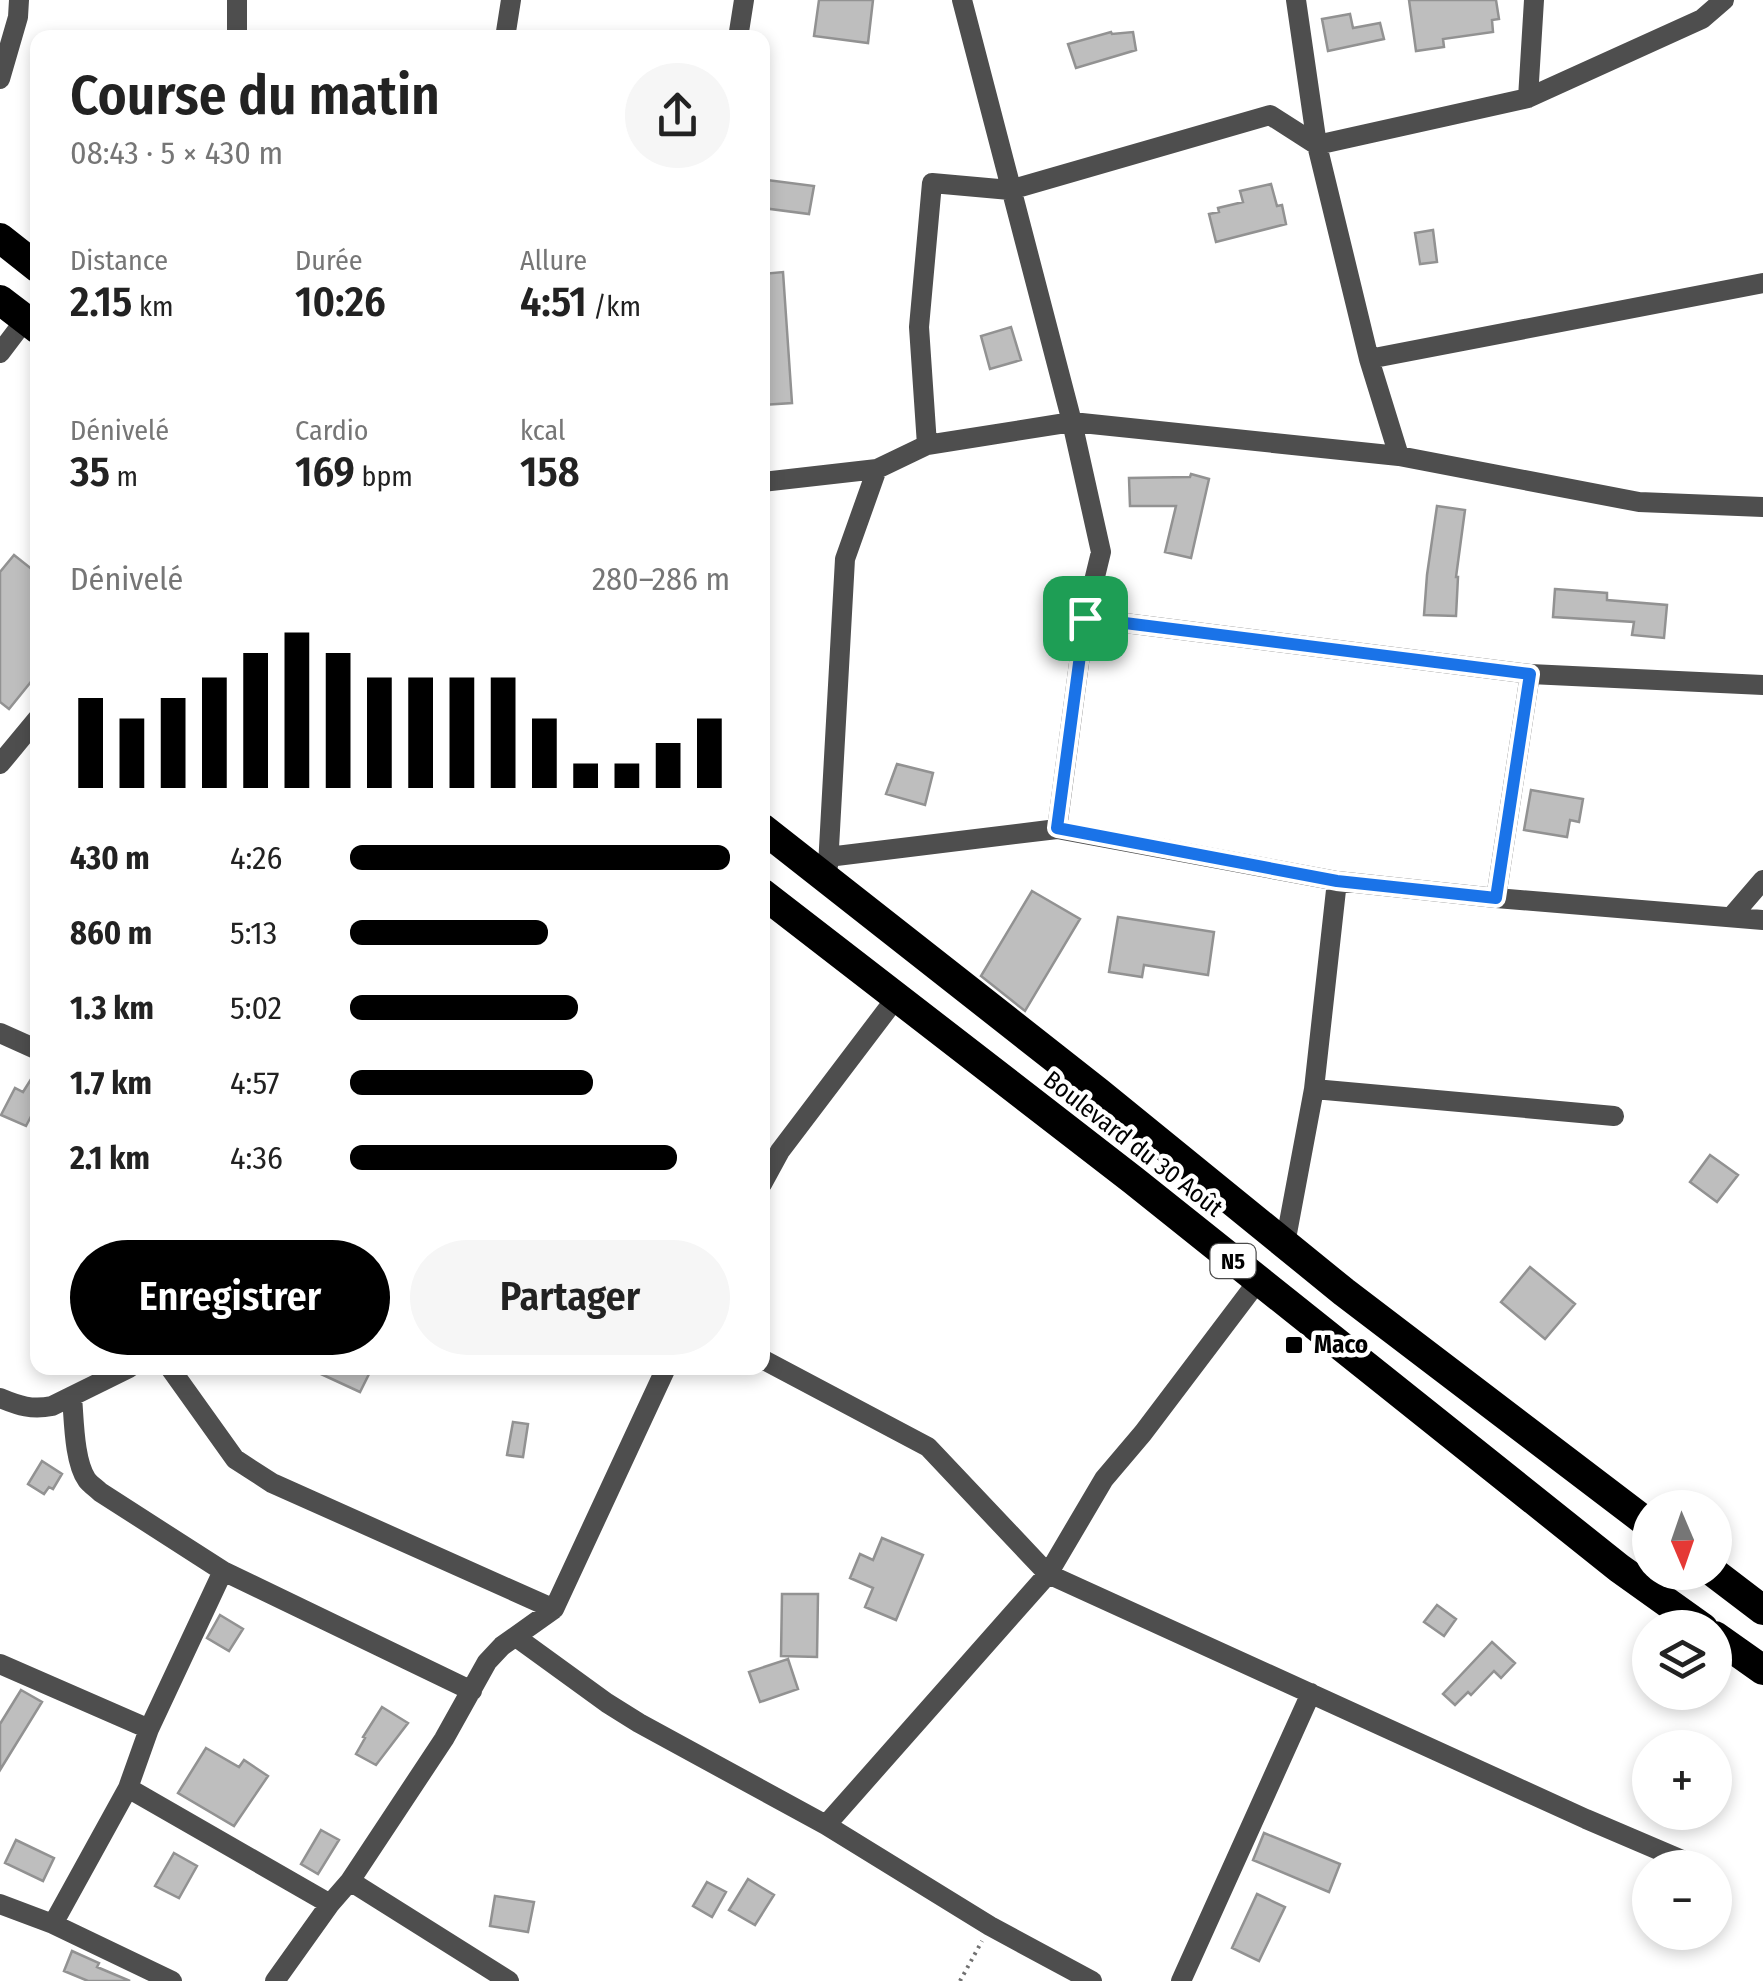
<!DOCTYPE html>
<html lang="fr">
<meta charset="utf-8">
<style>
:root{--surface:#fff;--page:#f6f6f6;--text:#222;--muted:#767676;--accent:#000}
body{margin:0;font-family:"Fira Sans Condensed",sans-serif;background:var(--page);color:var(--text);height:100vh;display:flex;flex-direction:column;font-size:38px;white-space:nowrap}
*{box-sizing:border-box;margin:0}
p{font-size:32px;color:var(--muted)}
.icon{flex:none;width:55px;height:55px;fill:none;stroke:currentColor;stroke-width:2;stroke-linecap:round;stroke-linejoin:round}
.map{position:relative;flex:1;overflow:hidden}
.drawer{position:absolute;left:30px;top:30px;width:740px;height:1345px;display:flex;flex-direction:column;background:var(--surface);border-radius:20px;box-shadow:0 5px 15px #0003}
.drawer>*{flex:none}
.needle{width:65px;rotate:178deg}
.controls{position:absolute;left:1632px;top:1490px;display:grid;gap:20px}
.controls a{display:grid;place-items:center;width:100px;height:100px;border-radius:50%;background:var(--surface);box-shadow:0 5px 15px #0003;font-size:50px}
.pin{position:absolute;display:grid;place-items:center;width:85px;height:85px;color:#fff;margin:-42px;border-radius:20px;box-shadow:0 5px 15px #0006}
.round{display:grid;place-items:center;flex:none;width:105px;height:105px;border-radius:52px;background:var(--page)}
.head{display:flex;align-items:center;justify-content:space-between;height:170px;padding:0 40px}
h1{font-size:55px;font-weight:600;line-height:75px}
.figures{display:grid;grid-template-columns:repeat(3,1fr);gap:15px;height:170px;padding:10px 40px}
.figures div{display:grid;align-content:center}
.figures b{font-size:42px;font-weight:600}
.figures small{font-size:28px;font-weight:400}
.figures p{font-size:28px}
.chart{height:280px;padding:20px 40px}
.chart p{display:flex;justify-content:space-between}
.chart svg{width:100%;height:180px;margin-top:10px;stroke:var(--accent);stroke-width:6}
.primary-button{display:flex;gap:20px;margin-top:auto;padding:20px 40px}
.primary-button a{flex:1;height:115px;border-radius:60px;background:var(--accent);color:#fff;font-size:40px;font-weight:600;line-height:115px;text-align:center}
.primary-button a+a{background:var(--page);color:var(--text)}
ul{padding:0 40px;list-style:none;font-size:32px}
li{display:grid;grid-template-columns:160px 120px 1fr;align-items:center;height:75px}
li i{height:25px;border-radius:12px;background:var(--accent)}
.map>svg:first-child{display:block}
.building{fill:#bebebe;stroke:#929292;stroke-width:2.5}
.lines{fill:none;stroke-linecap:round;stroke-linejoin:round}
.path{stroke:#707070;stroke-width:4;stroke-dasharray:2.5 5;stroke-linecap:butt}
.street{stroke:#4e4e4e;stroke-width:20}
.highway{stroke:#000;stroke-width:30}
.route-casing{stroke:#fff;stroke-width:20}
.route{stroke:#1a73e8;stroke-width:12}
.poi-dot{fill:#000;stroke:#fff;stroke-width:4}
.labels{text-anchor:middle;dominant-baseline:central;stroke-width:9;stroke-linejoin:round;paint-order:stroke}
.shield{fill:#fff;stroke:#4c4c4c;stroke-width:2.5}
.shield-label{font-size:22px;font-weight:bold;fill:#000}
.street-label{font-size:25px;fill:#000;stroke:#fff}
.poi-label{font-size:25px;font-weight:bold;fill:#000;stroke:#fff;text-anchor:start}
</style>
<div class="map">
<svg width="1763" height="1981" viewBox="0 0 1763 1981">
<rect width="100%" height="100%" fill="#fff"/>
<path class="building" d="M819,0H873L868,43L814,36Z
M1409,0H1496L1499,19L1492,20L1493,32L1443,39L1444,47L1416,51Z
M1350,14L1353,28L1380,23L1384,39L1328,51L1322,19Z
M1111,32L1112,34L1133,32L1136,50L1076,68L1068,44Z
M767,180L814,186L809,214L763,208Z
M1271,184L1277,206L1282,205L1286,224L1216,242L1209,214L1219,212L1218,208L1243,202L1240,191Z
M1433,230L1437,262L1420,264L1415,233Z
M783,272L792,403L762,405V274Z
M1011,327L1021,360L990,369L981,336Z
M1191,474L1209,479L1191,558L1165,552L1176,506H1130L1129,478L1190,477Z
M1437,506L1465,510L1456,577H1458L1456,616L1424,615L1427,575Z
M14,555L38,574V673L9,709L0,702V572Z
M1555,589L1607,593V600L1667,605L1664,638L1632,635L1634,622L1553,617Z
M897,764L933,773L925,805L886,794Z
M1531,790L1583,799L1579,822L1570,820L1567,837L1524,830Z
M1032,891L1080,919L1025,1011L981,976Z
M1118,917L1214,932L1208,975L1144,965L1142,977L1109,972Z
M38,1068V1103L26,1126L1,1115L15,1088L23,1092Z
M1710,1155L1738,1175L1717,1202L1690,1182Z
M1530,1267L1575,1304L1545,1339L1501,1302Z
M308,1368H372L360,1392Z
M513,1422L528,1424L523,1457L507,1455Z
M42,1461L62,1474L53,1489L49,1487L44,1494L28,1484Z
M882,1538L923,1555L896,1620L865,1607L873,1588L850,1578L860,1554L873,1560Z
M782,1594H818L817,1657L781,1656Z
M1437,1605L1456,1619L1444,1636L1424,1622Z
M220,1615L243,1629L229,1651L207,1638Z
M1492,1642L1515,1663L1501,1678L1494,1671L1471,1695L1468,1692L1455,1705L1443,1694Z
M788,1659L798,1689L760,1702L749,1672Z
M21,1690L42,1702L0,1770V1724Z
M382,1707L408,1723L376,1765L356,1754L365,1738L363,1737Z
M206,1748L239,1767L244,1760L268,1776L234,1826L178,1793Z
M321,1830L339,1840L318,1874L301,1864Z
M1264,1833L1340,1864L1329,1892L1253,1860Z
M16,1840L54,1858L43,1881L5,1863Z
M174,1853L197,1866L179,1898L155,1886Z
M748,1879L774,1895L755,1925L729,1910Z
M707,1882L726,1892L712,1917L693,1906Z
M1257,1894L1285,1907L1259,1961L1232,1948Z
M495,1896L534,1902L528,1932L490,1926Z
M72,1951L99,1963L97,1967L130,1981H88L64,1971Z"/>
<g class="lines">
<path class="path" d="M960,1981L982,1941"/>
<path class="street" d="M237,0V38
M962,0L1072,422L1101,552L1085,618L1057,829
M1296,0L1317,145L1369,359L1399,456
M505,38L511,0
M738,38L744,0
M0,79L18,17L19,0
M1528,98L1534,0
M0,353L25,320
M1369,359L1763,283
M927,445L919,327L932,183L1010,190L1270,115L1317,145L1528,98L1702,19L1724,0
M762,482L877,469L927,445L1072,422L1399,456L1639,502L1763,507
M1085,618L1530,674L1763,685
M0,764L38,718
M828,857L1057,829L1337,881L1496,898L1763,920
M828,866L845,559L877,469
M1496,898L1530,674
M1732,916L1763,880
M0,1033L38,1050
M1314,1089L1614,1116
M762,1184L780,1151L896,998
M1285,1244L1314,1089L1337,881
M762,1359L928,1447L1048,1574L1586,1819L1682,1860
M170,1368L235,1459L272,1483L554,1609
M72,1397C74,1419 74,1462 87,1480C91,1485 96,1488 100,1492L223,1571
M0,1398C19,1406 32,1410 52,1406L129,1368
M516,1637L607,1703L639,1723L826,1825L990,1926L1092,1981
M0,1664L149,1729
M128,1788L330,1904
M826,1825L1048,1574L1104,1479L1143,1433L1258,1281
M350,1881L509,1981
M0,1904L53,1924L172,1981
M53,1924L128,1788L149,1729L223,1571L472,1691
M275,1981L330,1904L350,1881L444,1739L487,1662L502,1646L554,1609L666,1368
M1181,1981L1311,1693"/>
<path class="highway" d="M0,238L38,268
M0,300L38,329
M762,828L1098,1092L1344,1292L1650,1525
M762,893L1133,1180L1619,1568L1703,1628
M1713,1572L1763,1610
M1715,1636L1763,1670"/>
</g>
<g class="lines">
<g class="route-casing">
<path id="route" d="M1085,618L1530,674L1496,898L1337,881L1057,828Z"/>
</g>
<use href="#route" class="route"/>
</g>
<rect class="poi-dot" x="1284" y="1335" width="20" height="20" rx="5"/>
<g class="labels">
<rect class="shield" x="1210.5" y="1244" width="45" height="34" rx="8"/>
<g class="shield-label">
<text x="1233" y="1261">N5</text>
</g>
<g class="street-label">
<text transform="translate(1133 1144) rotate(38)">Boulevard du 30 Août</text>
</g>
<g class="poi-label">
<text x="1314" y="1345">Maco</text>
</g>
</g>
</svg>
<div class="controls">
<a><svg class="needle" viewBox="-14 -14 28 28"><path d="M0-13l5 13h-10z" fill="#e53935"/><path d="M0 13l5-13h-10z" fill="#767676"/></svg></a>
<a><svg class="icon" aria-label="layers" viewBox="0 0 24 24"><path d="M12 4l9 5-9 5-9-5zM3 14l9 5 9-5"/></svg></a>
<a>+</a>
<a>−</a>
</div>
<div class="pin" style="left:1085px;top:618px;background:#1e9e55"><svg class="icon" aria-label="arrive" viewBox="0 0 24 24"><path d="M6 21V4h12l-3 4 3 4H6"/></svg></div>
<section class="drawer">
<div class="head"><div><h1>Course du matin</h1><p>08:43 · 5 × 430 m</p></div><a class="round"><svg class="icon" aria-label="share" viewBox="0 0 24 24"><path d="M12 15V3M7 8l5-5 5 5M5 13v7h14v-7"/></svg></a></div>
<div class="figures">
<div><p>Distance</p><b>2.15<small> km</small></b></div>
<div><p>Durée</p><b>10:26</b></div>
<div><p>Allure</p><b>4:51<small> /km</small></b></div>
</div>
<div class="figures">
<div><p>Dénivelé</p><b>35<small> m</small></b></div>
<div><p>Cardio</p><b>169<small> bpm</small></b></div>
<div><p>kcal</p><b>158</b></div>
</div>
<div class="chart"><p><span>Dénivelé</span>280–286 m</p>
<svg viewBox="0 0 160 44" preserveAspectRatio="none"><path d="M5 44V22M15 44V27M25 44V22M35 44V17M45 44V11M55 44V6M65 44V11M75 44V17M85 44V17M95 44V17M105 44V17M115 44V27M125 44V38M135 44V38M145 44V33M155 44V27"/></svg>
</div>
<ul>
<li><b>430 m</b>4:26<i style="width:100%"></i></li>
<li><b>860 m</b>5:13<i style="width:52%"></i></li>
<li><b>1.3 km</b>5:02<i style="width:60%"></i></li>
<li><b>1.7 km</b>4:57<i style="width:64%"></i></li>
<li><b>2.1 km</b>4:36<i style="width:86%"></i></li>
</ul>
<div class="primary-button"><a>Enregistrer</a><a>Partager</a></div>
</section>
</div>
